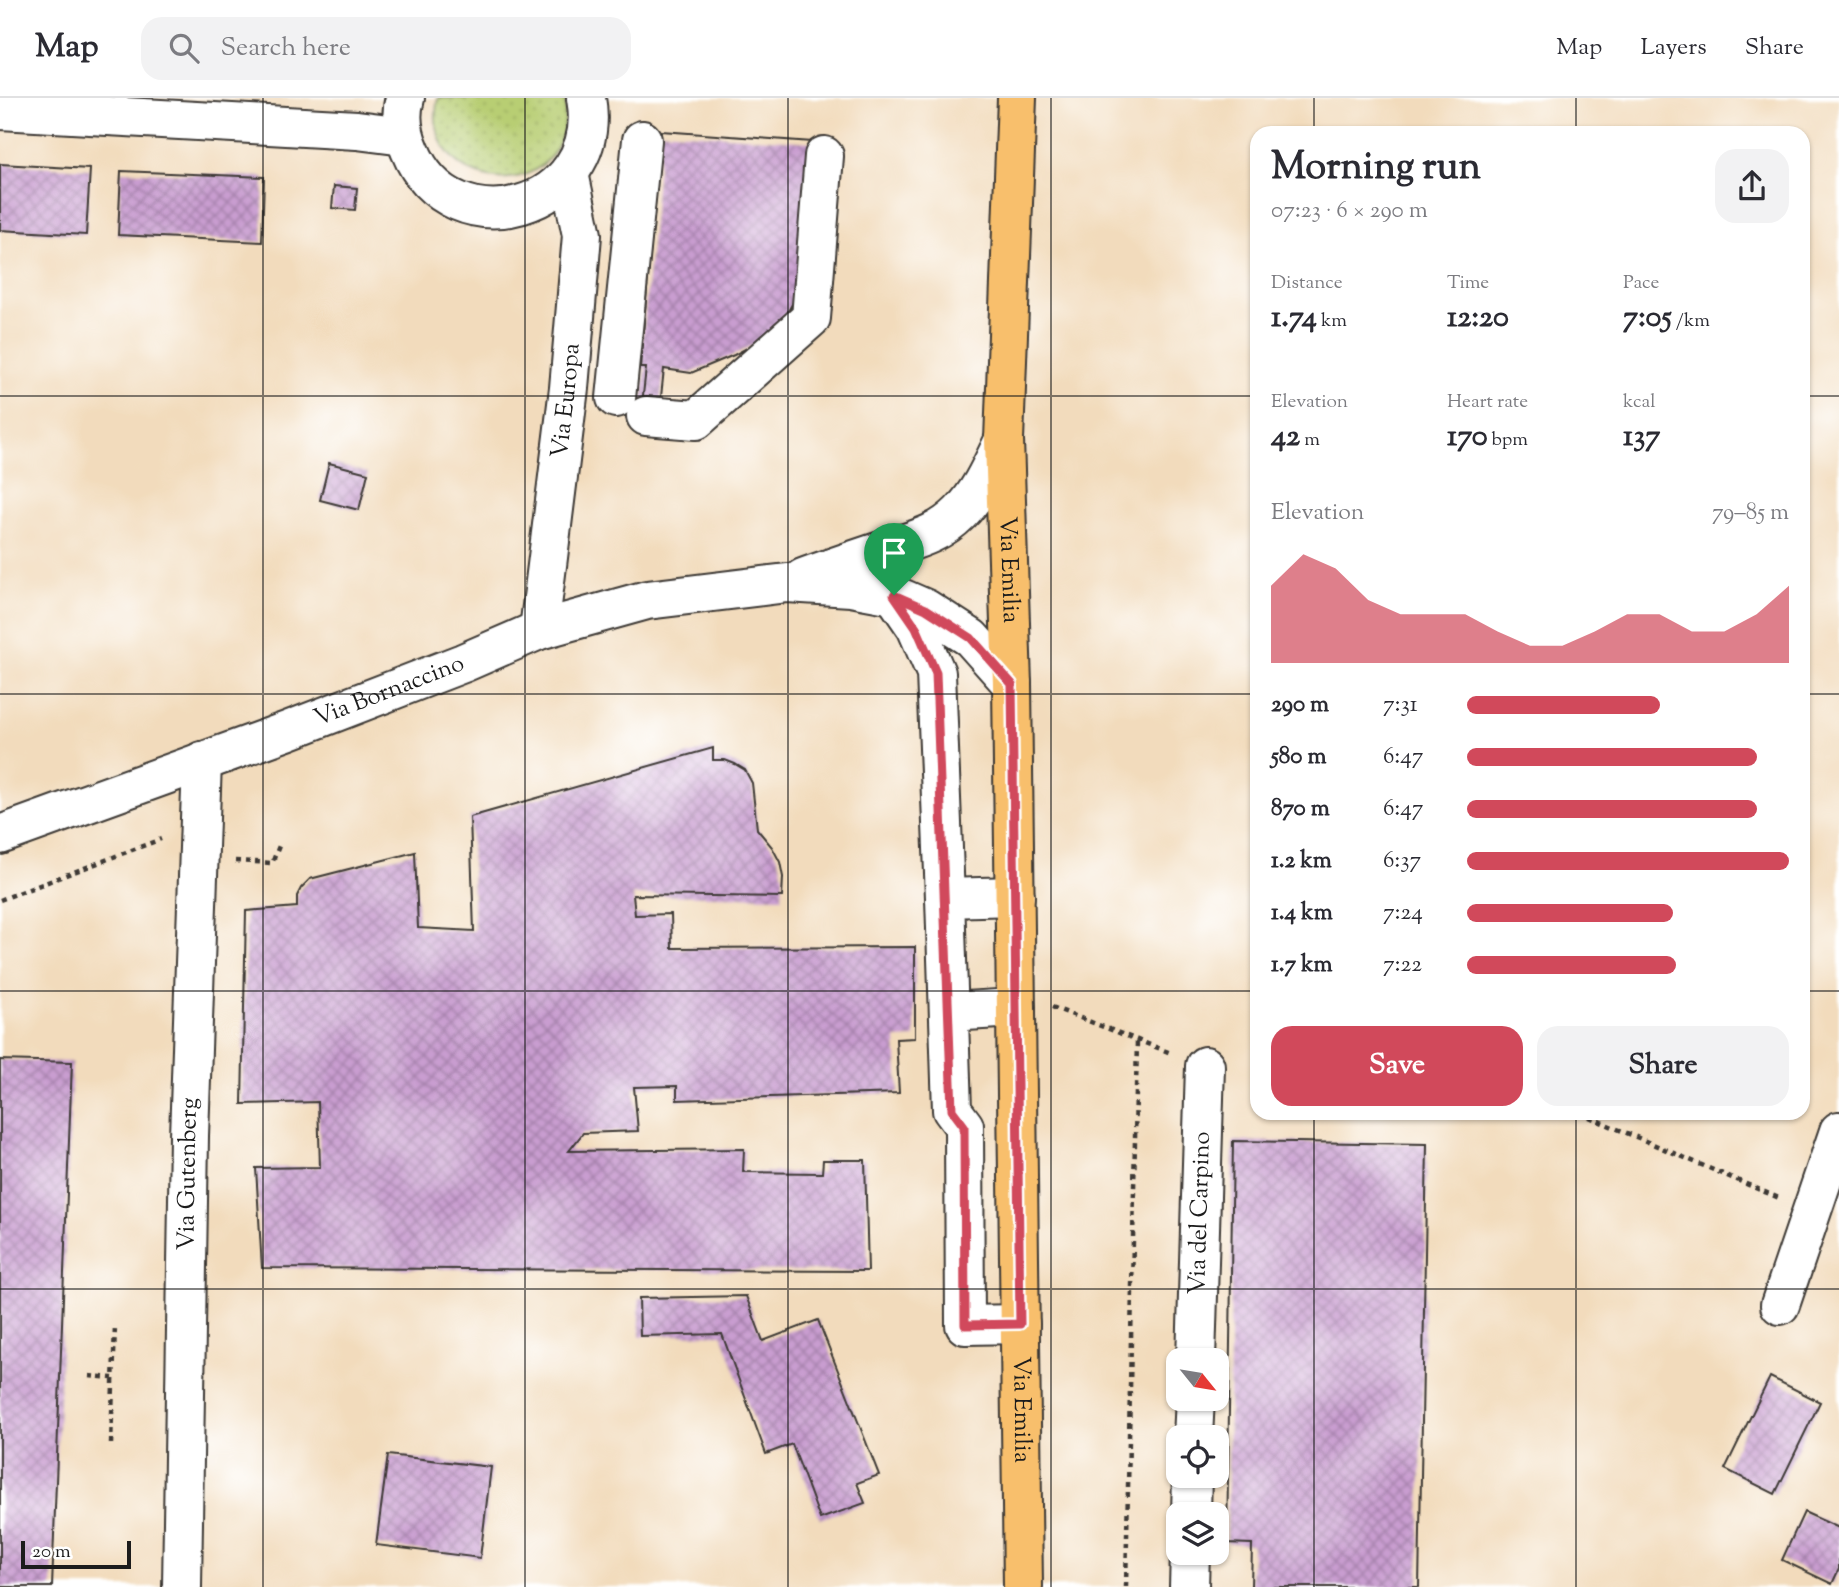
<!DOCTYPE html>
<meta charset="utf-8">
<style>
:root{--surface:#fff;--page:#f2f2f3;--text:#2b2b33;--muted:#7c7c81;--line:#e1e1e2;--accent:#d1495b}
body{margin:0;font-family:"Sorts Mill Goudy",serif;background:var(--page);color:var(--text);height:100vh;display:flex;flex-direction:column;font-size:26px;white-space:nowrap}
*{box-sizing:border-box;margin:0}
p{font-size:23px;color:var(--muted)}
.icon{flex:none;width:38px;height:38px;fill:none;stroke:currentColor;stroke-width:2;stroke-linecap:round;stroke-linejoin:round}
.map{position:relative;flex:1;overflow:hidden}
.panel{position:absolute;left:1250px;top:28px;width:560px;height:994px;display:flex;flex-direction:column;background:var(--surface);border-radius:21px;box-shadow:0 2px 5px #0004}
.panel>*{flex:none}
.needle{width:46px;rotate:120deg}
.buttons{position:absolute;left:1166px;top:1250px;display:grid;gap:14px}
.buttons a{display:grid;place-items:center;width:63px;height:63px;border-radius:14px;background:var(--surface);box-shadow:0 2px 5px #0004;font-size:35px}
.scale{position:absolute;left:21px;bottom:18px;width:110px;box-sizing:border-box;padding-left:7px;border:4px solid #1c1c1c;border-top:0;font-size:19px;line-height:24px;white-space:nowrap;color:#1c1c1c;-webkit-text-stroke:5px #fff;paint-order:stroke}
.pin{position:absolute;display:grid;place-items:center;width:60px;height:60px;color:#fff;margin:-72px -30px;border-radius:50% 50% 50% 0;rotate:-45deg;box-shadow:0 0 7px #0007}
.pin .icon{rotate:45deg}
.round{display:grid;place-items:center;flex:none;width:74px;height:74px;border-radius:21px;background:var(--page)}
.head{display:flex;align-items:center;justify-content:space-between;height:119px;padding:0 21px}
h1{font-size:38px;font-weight:700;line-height:52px}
.figures{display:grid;grid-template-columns:repeat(3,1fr);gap:10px;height:119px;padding:7px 21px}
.figures div{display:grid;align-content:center}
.figures b{font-size:30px;font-weight:700}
.figures small{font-size:19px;font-weight:400}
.figures p{font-size:19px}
.chart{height:196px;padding:14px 21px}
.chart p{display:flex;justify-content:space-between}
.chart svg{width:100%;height:126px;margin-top:7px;fill:var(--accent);opacity:.7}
.primary-button{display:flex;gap:14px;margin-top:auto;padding:14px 21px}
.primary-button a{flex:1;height:80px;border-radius:21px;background:var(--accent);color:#fff;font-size:28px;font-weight:700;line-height:80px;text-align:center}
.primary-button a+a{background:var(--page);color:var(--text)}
ul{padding:0 21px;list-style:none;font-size:23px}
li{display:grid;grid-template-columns:112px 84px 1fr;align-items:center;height:52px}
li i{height:18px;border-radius:9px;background:var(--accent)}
header{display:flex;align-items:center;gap:42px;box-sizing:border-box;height:98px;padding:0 35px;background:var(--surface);border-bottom:2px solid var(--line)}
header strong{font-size:33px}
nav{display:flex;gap:38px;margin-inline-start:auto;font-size:24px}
.search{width:490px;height:63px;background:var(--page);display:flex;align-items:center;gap:18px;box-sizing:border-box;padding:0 24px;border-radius:21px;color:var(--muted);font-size:26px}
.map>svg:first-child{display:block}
.grass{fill:url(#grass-dots);stroke:#6a7548;stroke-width:2}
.building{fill:url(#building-cross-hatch)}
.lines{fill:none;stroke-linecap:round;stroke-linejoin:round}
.minor-casing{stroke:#3c3934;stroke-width:42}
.major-casing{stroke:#3c3934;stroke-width:42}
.path{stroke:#3c3934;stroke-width:4.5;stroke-dasharray:5 5;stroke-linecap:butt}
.minor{stroke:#fff;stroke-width:38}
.major{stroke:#f8bf6c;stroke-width:38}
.route-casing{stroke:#fff;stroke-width:14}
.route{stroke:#d1495b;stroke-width:9}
.grid{fill:none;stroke:#1c1c1c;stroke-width:2;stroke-opacity:0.55}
.labels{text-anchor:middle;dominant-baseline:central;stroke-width:5;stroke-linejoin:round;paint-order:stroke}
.street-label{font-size:24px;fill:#1c1c1c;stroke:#fff}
</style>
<header>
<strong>Map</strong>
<div class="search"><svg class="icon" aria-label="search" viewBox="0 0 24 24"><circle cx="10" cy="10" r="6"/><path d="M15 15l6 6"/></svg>Search here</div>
<nav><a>Map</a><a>Layers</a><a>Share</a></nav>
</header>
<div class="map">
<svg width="1839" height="1489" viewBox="0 0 1839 1489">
<defs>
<pattern id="grass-dots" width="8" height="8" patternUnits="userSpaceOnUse" patternTransform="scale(1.75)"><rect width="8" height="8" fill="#b8ce73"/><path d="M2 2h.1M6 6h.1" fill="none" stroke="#9eb063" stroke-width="1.8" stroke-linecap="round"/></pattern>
<pattern id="building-cross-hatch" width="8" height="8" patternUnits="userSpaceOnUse" patternTransform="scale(1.75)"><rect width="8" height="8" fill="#c99dd0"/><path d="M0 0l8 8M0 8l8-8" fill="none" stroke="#a27fa8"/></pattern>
</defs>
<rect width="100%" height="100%" fill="#fff"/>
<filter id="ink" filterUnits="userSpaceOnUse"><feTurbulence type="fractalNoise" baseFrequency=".0143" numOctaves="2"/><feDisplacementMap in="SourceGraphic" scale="14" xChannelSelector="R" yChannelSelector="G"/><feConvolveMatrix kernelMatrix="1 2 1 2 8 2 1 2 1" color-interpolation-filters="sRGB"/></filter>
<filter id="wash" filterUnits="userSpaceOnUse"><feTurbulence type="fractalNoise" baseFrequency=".00686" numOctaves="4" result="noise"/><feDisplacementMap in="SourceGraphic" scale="28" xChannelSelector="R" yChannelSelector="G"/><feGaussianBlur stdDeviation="1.57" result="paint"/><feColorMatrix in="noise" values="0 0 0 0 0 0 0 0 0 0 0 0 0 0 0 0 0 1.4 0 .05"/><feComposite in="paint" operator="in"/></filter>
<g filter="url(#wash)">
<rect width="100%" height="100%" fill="#f2dbbc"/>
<path class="grass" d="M438,0H565C576,117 416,97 438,0Z"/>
<g id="blocks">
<path class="building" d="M661,33L812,44L802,188L787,215L762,242L734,257L691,275L664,271L660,308L642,306L646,270H640Z
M0,66L90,71L86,137L0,132Z
M121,73L264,79L262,144L118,137Z
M334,88L357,90L355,112L332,110Z
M329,365L368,375L359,412L320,402Z
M713,650V662H725L735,666L745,672L752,685L757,731L772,749L780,764L783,779L782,799L633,797L635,817L671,816L672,850L915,849V940L896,941L899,995L677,1002V988L634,989L638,1033L583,1035L569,1053L744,1051L743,1074L822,1075L823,1062H865L868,1173L262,1170L256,1070L320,1069L318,1004L242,1006L246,813L297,809V798L301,790L310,781L415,754L418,830L474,833L470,719Z
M0,962L72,964L52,1489H0Z
M1233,1043L1427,1046L1419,1489H1251L1252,1446L1227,1445Z
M746,1198L763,1243L818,1222L879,1377L857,1385L865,1405L820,1421L792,1346L766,1356L722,1236L640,1238L639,1200Z
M1770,1279L1820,1304L1775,1396L1725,1371Z
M388,1357L491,1369L480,1460L376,1447Z
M1804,1414L1839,1430V1471L1832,1486L1782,1462Z"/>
</g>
</g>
<g filter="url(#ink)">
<use href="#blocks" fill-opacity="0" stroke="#3c3934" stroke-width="2"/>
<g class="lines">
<g class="minor-casing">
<g id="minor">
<path d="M405,0C400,17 403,36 410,52C452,156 606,110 586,0"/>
<path d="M0,12L357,32L404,38"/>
<path d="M616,300L642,42"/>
<path d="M646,318L696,322L811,220L824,58"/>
<path d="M803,480C830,470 857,461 884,452C913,442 937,438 960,415C980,395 992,367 1004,342"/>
<path d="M894,497L916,529L936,575L945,800"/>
<path id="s1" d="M539,532L569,290L582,137L569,75"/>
<path id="s2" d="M0,737L287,633L463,565L539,532L647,502L787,485L851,489L894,497L926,511L971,540L1012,586"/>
<path d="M1015,798L945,800L952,1012L964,1028L965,1227L1020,1226"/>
<path d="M949,914L1016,910"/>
<path d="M1780,1207L1839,1033"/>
<path id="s3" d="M1196,1262L1205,968"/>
<path d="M1193,1339L1195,1300"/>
<path d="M1191,1416L1192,1377"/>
<path id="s4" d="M182,1489L189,1038L202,663"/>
<path d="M1189,1489L1190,1454"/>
</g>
</g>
<g class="major-casing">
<g id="major">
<path id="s5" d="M1017,0L1004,342L1012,586L1023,1489"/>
</g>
</g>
<path class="path" d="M235,763L272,765L279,748
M0,802L161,741
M1052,909L1171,955
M1580,1015L1779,1100
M89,1278L113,1280
M111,1346L115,1227
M1126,1489L1137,942"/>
<use href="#minor" class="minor"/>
<use href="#major" class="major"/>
</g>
</g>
<g class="lines" filter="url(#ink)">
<g class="route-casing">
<path id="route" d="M894,497L926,511L971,540L1012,586L1020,1226L965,1227L964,1028L952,1012L936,575L916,529Z"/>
</g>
<use href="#route" class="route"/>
</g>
<path class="grid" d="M263,0V1489M525,0V1489M788,0V1489M1051,0V1489M1314,0V35M1576,0V35M0,298H1256M1802,298H1839M0,596H1256M1802,596H1839M0,893H1256M1802,893H1839M1314,1015V1489M1576,1015V1489M0,1191H1839"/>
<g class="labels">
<g class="street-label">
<text stroke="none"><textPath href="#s1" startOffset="231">Via Europa</textPath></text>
<text stroke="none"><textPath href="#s5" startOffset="472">Via Emilia</textPath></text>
<text stroke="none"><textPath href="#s2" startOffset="415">Via Bornaccino</textPath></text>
<text stroke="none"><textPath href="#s4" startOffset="413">Via Gutenberg</textPath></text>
<text stroke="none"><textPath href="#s3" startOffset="147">Via del Carpino</textPath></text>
<text stroke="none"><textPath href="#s5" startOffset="1312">Via Emilia</textPath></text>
</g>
</g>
</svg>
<div class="buttons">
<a><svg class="needle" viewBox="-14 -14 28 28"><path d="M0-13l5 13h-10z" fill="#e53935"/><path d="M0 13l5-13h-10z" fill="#7c7c81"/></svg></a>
<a><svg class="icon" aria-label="locate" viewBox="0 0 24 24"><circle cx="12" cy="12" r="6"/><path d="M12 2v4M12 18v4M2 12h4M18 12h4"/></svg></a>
<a><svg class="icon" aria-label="layers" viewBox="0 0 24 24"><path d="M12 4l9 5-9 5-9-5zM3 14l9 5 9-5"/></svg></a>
</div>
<div class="scale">20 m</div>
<div class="pin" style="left:894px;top:497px;background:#1e9e55"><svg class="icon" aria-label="arrive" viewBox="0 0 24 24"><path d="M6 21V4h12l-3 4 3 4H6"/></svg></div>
<section class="panel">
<div class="head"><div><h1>Morning run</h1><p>07:23 · 6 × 290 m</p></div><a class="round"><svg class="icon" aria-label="share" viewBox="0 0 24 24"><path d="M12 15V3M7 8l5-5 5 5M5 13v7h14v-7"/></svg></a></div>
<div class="figures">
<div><p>Distance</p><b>1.74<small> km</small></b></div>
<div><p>Time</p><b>12:20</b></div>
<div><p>Pace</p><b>7:05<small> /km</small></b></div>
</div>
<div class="figures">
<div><p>Elevation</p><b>42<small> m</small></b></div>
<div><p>Heart rate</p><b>170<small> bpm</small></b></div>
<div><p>kcal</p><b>137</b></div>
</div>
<div class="chart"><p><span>Elevation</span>79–85 m</p>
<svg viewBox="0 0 160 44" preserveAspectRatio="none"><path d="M0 44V17L10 6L20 11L30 22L40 27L50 27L60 27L70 33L80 38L90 38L100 33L110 27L120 27L130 33L140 33L150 27L160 17V44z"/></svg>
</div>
<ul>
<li><b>290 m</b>7:31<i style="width:60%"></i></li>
<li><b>580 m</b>6:47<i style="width:90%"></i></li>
<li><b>870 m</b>6:47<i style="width:90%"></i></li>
<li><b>1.2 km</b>6:37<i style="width:100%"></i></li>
<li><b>1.4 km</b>7:24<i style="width:64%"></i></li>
<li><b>1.7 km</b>7:22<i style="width:65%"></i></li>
</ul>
<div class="primary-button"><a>Save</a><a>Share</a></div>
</section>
</div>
